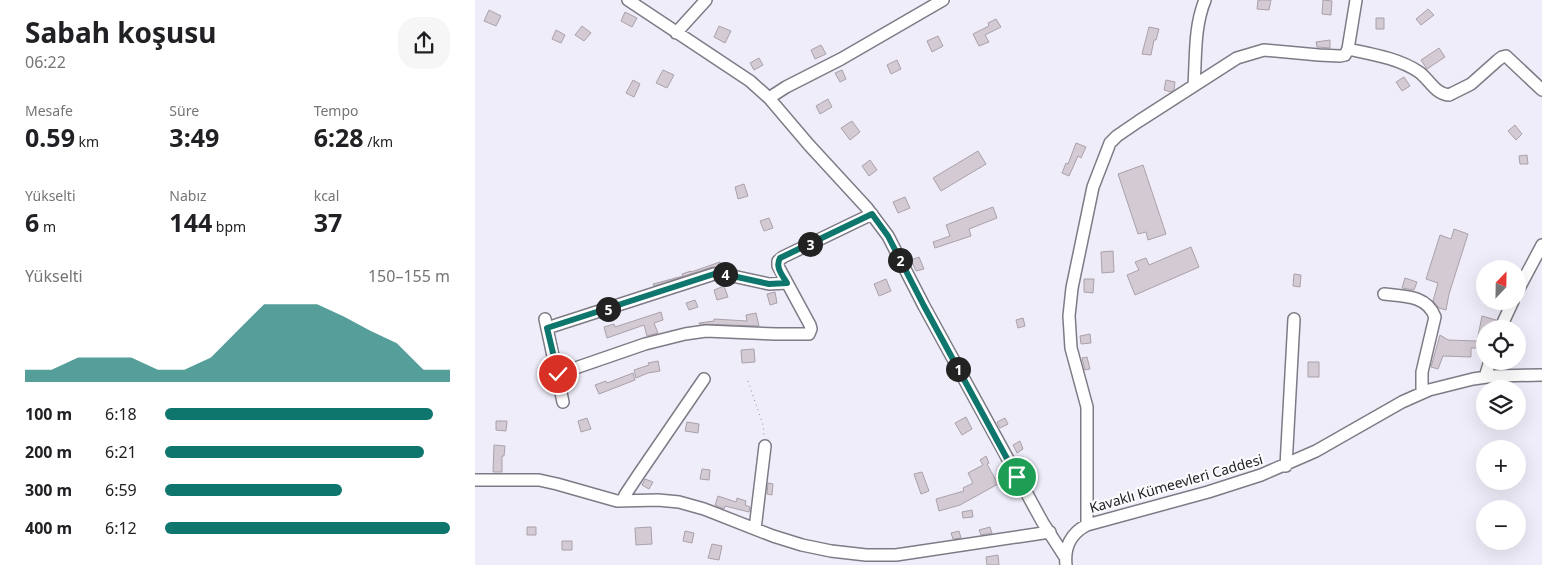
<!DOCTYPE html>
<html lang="tr">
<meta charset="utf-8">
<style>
:root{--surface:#fff;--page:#f6f6f6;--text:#202124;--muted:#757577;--accent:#0f766e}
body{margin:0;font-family:"Noto Sans",sans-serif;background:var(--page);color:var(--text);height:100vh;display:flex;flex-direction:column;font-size:19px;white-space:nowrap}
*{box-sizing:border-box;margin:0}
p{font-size:16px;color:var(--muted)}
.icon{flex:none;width:28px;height:28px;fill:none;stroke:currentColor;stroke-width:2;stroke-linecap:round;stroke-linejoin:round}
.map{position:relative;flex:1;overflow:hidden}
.panel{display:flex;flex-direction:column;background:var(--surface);width:475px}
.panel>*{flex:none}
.needle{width:32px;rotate:22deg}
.fabs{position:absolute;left:1001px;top:260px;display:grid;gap:10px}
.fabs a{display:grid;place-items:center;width:50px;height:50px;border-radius:50%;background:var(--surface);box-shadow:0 5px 20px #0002;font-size:25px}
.pin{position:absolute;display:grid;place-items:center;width:42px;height:42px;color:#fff;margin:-21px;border:2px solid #fff;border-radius:50%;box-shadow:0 1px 5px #0007}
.km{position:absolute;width:25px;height:25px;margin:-12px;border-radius:50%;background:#222;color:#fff;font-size:14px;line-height:25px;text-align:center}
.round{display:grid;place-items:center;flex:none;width:52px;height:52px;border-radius:20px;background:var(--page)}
.headline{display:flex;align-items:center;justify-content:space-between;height:85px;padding:0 25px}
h1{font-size:28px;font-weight:700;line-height:38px}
.figures{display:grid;grid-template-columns:repeat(3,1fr);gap:8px;height:85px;padding:5px 25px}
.figures div{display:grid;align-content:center}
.figures b{font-size:25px;font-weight:700}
.figures small{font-size:14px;font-weight:400}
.figures p{font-size:14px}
.chart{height:140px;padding:10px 25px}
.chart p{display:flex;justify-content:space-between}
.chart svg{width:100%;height:90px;margin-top:5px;fill:var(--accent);opacity:.7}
ul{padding:0 25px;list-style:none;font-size:16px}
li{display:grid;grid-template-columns:80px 60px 1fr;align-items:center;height:38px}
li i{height:12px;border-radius:6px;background:var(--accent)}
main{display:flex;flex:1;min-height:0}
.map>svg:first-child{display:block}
.building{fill:#d3cad4;stroke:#aaa1aa}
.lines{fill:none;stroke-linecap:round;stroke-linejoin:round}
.minor-casing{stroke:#7e7b86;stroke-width:14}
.path{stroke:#8d8b94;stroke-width:1;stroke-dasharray:1 4;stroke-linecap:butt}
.minor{stroke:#fff;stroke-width:11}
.route-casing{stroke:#fff;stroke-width:10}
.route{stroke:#0f766e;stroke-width:6}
.labels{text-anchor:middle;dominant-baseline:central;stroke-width:4.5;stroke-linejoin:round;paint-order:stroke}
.street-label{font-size:14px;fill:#232227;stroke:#fcfcfe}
</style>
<main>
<section class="panel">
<div class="headline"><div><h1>Sabah koşusu</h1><p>06:22</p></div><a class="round"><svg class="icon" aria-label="share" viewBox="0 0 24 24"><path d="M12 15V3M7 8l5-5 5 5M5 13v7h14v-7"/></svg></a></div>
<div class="figures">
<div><p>Mesafe</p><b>0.59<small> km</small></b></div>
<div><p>Süre</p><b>3:49</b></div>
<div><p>Tempo</p><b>6:28<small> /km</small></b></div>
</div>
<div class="figures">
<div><p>Yükselti</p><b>6<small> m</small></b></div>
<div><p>Nabız</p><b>144<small> bpm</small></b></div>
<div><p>kcal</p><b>37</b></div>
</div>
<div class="chart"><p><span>Yükselti</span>150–155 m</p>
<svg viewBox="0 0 160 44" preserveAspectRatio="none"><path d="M0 44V38L10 38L20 32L30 32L40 32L50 38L60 38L70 32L80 19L90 6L100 6L110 6L120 12L130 19L140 25L150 38L160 38V44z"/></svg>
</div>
<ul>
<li><b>100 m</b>6:18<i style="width:94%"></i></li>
<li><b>200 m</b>6:21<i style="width:91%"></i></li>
<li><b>300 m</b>6:59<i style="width:62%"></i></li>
<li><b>400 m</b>6:12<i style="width:100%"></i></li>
</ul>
</section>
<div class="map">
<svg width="1067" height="565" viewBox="0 0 1067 565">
<rect width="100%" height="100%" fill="#efedf9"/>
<path class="building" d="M783,0H796L794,10L782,9Z
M848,0L857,1L856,15L847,14Z
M953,9L959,15L946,25L941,19Z
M14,10L26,16L21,26L9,21Z
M150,12L162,18L157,27L146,21Z
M901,18H909V29H901Z
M521,19L526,27L510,35L514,42L504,46L498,34L514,26L513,23Z
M107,26L116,33L109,41L100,35Z
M244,26L256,31L250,43L239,37Z
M674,27L684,29L681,40H679L676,55L667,54Z
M81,30L90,35L86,43L77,39Z
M463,36L468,46L457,52L452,41Z
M855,40V48L842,47L841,42Z
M346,45L351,54L340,59L336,50Z
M964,48L970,57L952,69L946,60Z
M284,58L288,65L279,70L275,63Z
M422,60L426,69L416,74L412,65Z
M188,70L199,75L192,88L181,83Z
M367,70L371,79L365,82L360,73Z
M929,77L935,86L927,91L921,82Z
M158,80L165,84L159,97L151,93Z
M691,80L700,82L699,90L696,92L689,90Z
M353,99L357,107L345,114L341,106Z
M377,121L385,132L375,140L366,128Z
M1040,125L1047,134L1041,140L1033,131Z
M601,143L611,147L606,158L603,156L594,176L587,173L591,163L593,164Z
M503,151L511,164L466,191L458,178Z
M1052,155L1053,164H1045L1044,156Z
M395,160L402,170L394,176L387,166Z
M668,165L691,234L673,240L671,232L663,234L643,174Z
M269,184L273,196L263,199L260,187Z
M430,197L435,208L423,213L418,202Z
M518,207L522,218L494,229L496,236L460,248L458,242L475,236L471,225Z
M294,218L298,228L289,231L285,221Z
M979,229L993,234L974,294L971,310L964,308L958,301L963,283L951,279L965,235L976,239Z
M716,247L724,267L660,295L652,275L664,270L660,262L671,258L674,265Z
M638,251L639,272L627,273L626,252Z
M444,257L449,269L441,271L436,260Z
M245,262L247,267H237L179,286L178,284L208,276L207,274L216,271V272Z
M819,274L826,275L825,287L818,286Z
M930,278L942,282L939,290L927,288Z
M411,279L416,291L404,296L399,284Z
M609,279H619L618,293L609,292Z
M249,286L253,297L242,300L239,290Z
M300,292L302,303L295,305L292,294Z
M220,300L223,307L214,310L211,303Z
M186,312L188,320L179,323L183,333L172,336L169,325L132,338L129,327L139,324L140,327Z
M281,313L284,326L224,324V323L239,321V319L272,321L271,315Z
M1007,316L1021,320L1018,329H1010V348H996V357L968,356L963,369L956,367L965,335L973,340L1002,341Z
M548,318L550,326L543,328L541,320Z
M615,334L616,343L606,344L605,336Z
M279,349L280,362L267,363L266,350Z
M612,357L615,369L610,370L607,358Z
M183,361L185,371L173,373L161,378L159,370L174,365L173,363Z
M833,362H844V377H833Z
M158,373L160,380L124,394L120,385L131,381L132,383Z
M491,417L497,429L487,435L480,423Z
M112,418L116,429L106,432L103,421Z
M530,418L533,424L525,428L522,422Z
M21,421H32L31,431L21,430Z
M212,422L224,424L223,433L210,431Z
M545,441L548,449L542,453L538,445Z
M19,445L30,446L29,456H27V472H18Z
M511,456L514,463L512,464L523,484L485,505L464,511L461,499L489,491L488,488L498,483L493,473L508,465L505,460Z
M227,469L235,470L234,480L225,479Z
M447,472L454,491L446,494L439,474Z
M170,479L178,482L174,489L167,485Z
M293,483L298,484L297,495L292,494Z
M243,496L261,502L262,498L271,501L270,505L275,507L274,512L250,506L249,509L240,505Z
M497,510L498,517L488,518L487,512Z
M52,527H61V535H52Z
M176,527L177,544L161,545L160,528Z
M515,527L517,533L506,535L504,530Z
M210,531L219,533L217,543L208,541Z
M484,531L486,538L478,539L476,533Z
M87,541H97V550H87Z
M237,544L247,546L244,560L233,558Z
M523,555L524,565H512L511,557Z"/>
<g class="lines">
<g class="minor-casing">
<path id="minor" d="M153,0L275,81L294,98L334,145L392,208L413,236L449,306L568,523L590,557
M201,33L231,0
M873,49C896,54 923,58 944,72C954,79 960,94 974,95L996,84L1023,60L1027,57L1031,56L1067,90
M719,85C721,56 719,27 730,0
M294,98L311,87L366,59L468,0
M1042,292L1067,245
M909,294C928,296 952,295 960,317L947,372V392
M70,319L88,402
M72,328L239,274L253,275L294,284L312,283
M1025,329L1038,301
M83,374L170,344L210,334L231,331L301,334H334L336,329L335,325L303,266V261L308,257L397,214
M1010,377L1015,361
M811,466L819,319
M0,480H64L82,484L142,501L183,500L204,502L229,509L298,536L327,545L356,551L391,555H421L575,532
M148,501L150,495L164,474L229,379
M612,525V407L596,348L594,316L597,288L618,187L635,143L642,136L664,121L762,58L789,50L844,55L865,56L870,55L873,49L881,0
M280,529L290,446
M591,565C589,547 596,533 612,525L733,492L786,475L841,451L927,402L954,390L998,379L1019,376L1067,375"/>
</g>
<path class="path" d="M273,381L288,425L289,435"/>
<use href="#minor" class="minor"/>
</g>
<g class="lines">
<g class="route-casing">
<path id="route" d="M83,374L72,328L239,274L253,275L294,284L312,283C307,275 300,267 305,258L397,214L413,236L449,306L542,477"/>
</g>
<use href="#route" class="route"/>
</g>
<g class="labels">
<g class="street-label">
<text transform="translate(701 483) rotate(-16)">Kavaklı Kümeevleri Caddesi</text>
</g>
</g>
</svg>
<div class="fabs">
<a><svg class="needle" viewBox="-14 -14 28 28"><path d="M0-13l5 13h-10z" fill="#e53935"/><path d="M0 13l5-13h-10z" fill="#757577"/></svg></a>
<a><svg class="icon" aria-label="locate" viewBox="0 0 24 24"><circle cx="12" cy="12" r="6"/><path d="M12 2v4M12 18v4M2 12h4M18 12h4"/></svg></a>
<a><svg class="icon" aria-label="layers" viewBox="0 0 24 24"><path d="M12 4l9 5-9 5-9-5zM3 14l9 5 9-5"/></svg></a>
<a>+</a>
<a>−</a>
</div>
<div class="pin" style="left:542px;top:477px;background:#1e9e55"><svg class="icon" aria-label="arrive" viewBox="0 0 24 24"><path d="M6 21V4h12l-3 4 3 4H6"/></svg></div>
<div class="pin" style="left:83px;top:374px;background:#d93025"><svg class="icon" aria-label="check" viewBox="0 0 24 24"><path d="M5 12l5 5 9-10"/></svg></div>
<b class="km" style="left:483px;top:369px">1</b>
<b class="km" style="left:425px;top:260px">2</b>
<b class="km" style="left:335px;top:244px">3</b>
<b class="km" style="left:250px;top:274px">4</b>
<b class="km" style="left:133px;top:309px">5</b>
</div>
</main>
